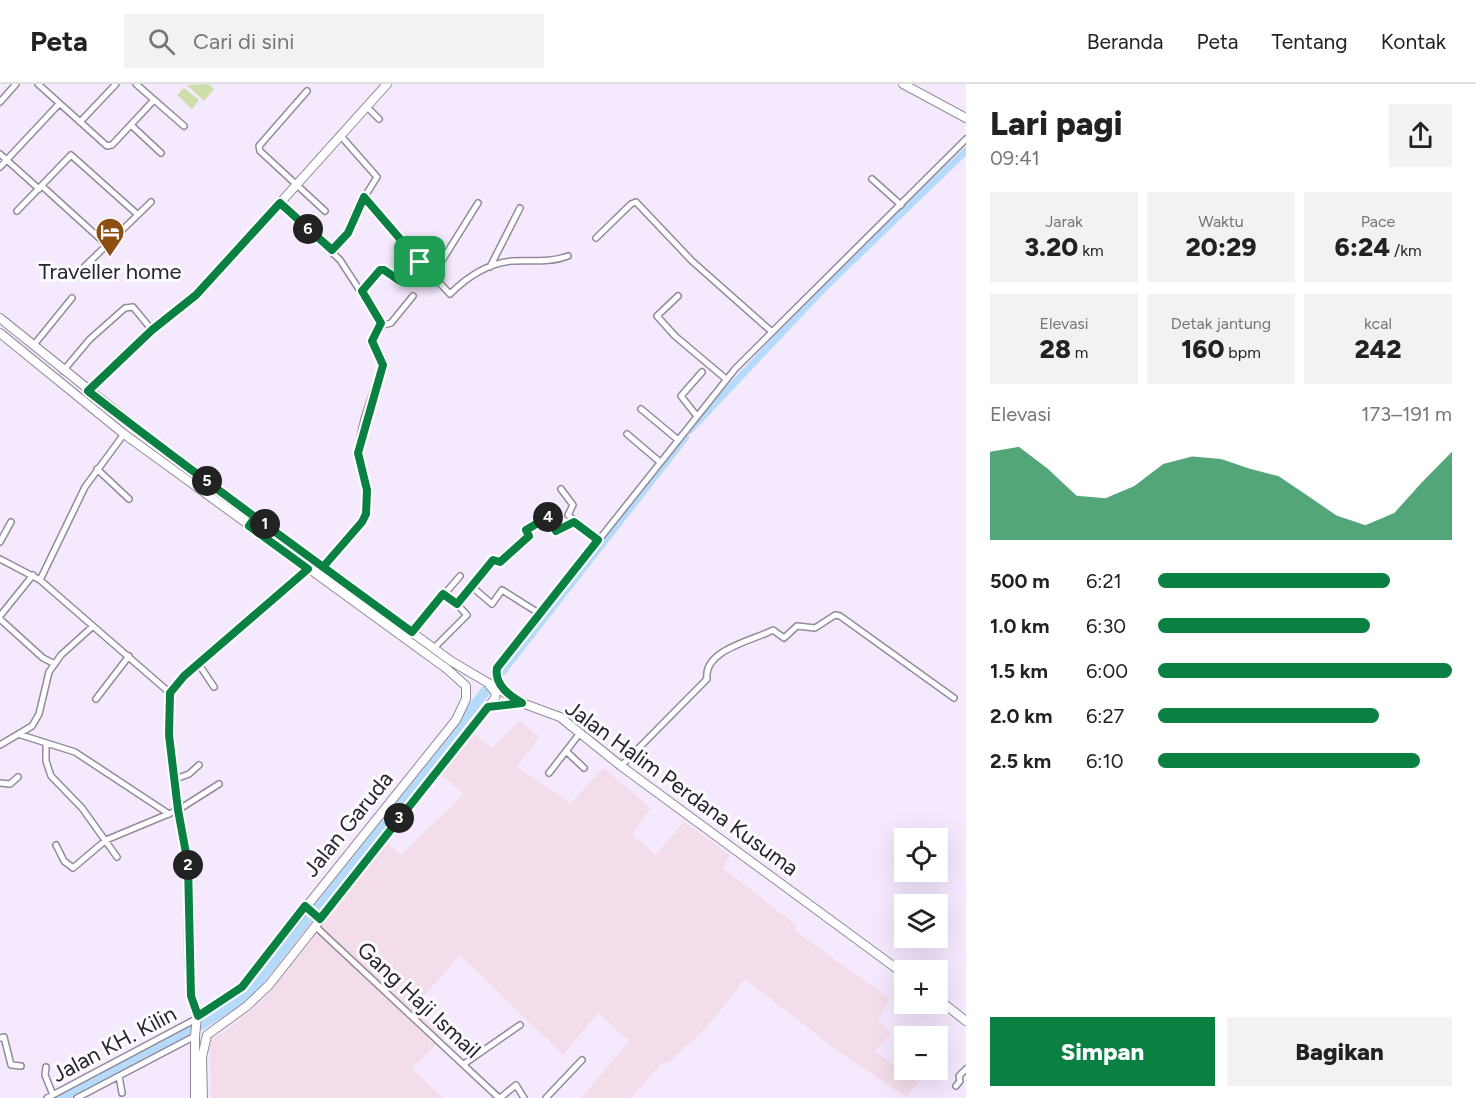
<!DOCTYPE html>
<html lang="id">
<meta charset="utf-8">
<style>
:root{--surface:#fff;--page:#f2f2f2;--text:#222;--muted:#767676;--line:#e0e0e0;--accent:#0b8043}
body{margin:0;font-family:Figtree,sans-serif;background:var(--page);color:var(--text);height:100vh;display:flex;flex-direction:column;font-size:22px;white-space:nowrap}
*{box-sizing:border-box;margin:0}
p{font-size:20px;color:var(--muted)}
.icon{flex:none;width:33px;height:33px;fill:none;stroke:currentColor;stroke-width:2;stroke-linecap:round;stroke-linejoin:round}
.map{position:relative;flex:1;overflow:hidden}
.panel{display:flex;flex-direction:column;background:var(--surface);width:510px}
.panel>*{flex:none}
.controls{position:absolute;left:894px;top:744px;display:grid;gap:12px}
.controls a{display:grid;place-items:center;width:54px;height:54px;border-radius:0px;background:var(--surface);box-shadow:0 6px 24px #0002;font-size:30px}
.pin{position:absolute;display:grid;place-items:center;width:51px;height:51px;color:#fff;margin:-26px;border-radius:12px;box-shadow:0 3px 9px #0006}
.km{position:absolute;width:30px;height:30px;margin:-15px;border-radius:50%;background:#222;color:#fff;font-size:16px;line-height:30px;text-align:center}
.round{display:grid;place-items:center;flex:none;width:63px;height:63px;border-radius:0px;background:var(--page)}
.headline{display:flex;align-items:center;justify-content:space-between;height:102px;padding:0 24px}
h1{font-size:33px;font-weight:800;line-height:45px}
.figures{display:grid;grid-template-columns:repeat(3,1fr);gap:9px;height:102px;padding:6px 24px}
.figures div{display:grid;align-content:center;border-radius:0px;background:var(--page);text-align:center}
.figures b{font-size:26px;font-weight:800}
.figures small{font-size:16px;font-weight:400}
.figures p{font-size:16px}
.chart{height:168px;padding:12px 24px}
.chart p{display:flex;justify-content:space-between}
.chart svg{width:100%;height:108px;margin-top:6px;fill:var(--accent);opacity:.7}
.cta{display:flex;gap:12px;margin-top:auto;padding:12px 24px}
.cta a{flex:1;height:69px;border-radius:0px;background:var(--accent);color:#fff;font-size:24px;font-weight:800;line-height:69px;text-align:center}
.cta a+a{background:var(--page);color:var(--text)}
ul{padding:0 24px;list-style:none;font-size:20px}
li{display:grid;grid-template-columns:96px 72px 1fr;align-items:center;height:45px}
li i{height:15px;border-radius:8px;background:var(--accent)}
header{display:flex;align-items:center;gap:36px;box-sizing:border-box;height:84px;padding:0 30px;background:var(--surface);border-bottom:2px solid var(--line)}
header strong{font-size:28px}
nav{display:flex;gap:33px;margin-inline-start:auto;font-size:21px}
.search{width:420px;height:54px;background:var(--page);display:flex;align-items:center;gap:15px;box-sizing:border-box;padding:0 21px;border-radius:0px;color:var(--muted);font-size:22px}
main{display:flex;flex:1;min-height:0}
.map>svg:first-child{display:block}
.industrial{fill:#f4ddea}
.green{fill:#cedeaa}
.lines{fill:none;stroke-linecap:round;stroke-linejoin:round}
.canal{stroke:#b6dbfa;stroke-width:7}
.river{stroke:#b6dbfa;stroke-width:10}
.street-casing{stroke:#958a9c;stroke-width:8}
.secondary-casing{stroke:#958a9c;stroke-width:10}
.street{stroke:#fff;stroke-width:5}
.secondary{stroke:#fff;stroke-width:8}
.route-casing{stroke:#fff;stroke-width:12}
.route{stroke:#0b8043;stroke-width:8}
.labels{text-anchor:middle;dominant-baseline:central;stroke-width:6;stroke-linejoin:round;paint-order:stroke}
.poi-label{font-size:22px;fill:#28242b;stroke:#fdfbff}
.street-label{font-size:22px;fill:#28242b;stroke:#fdfbff}
</style>
<header>
<strong>Peta</strong>
<div class="search"><svg class="icon" aria-label="search" viewBox="0 0 24 24"><circle cx="10" cy="10" r="6"/><path d="M15 15l6 6"/></svg>Cari di sini</div>
<nav><a>Beranda</a><a>Peta</a><a>Tentang</a><a>Kontak</a></nav>
</header>
<main>
<div class="map">
<svg width="966" height="1014" viewBox="0 0 966 1014">
<rect width="100%" height="100%" fill="#f5e9fd"/>
<path class="industrial" d="M520,637L539,653L517,683L571,719L603,684L651,724L632,751L656,771L684,738L730,771L723,784L796,841L794,846L890,915L878,936L891,949L875,968L918,998L906,1013L843,971L745,895L706,944L668,979H662L631,1014H581L629,957L598,929L563,971L460,871L414,924L444,952L412,985L443,1014H211L209,957L227,946L263,916L386,758L401,771L464,710L440,690L475,651L492,664Z"/>
<path class="green" d="M208,0L214,5L204,17L187,1Z
M184,4L199,16L192,25L177,11Z"/>
<g class="lines">
<path class="canal" d="M690,346L823,205L966,67"/>
<path class="river" d="M60,1014L206,938L249,910L684,353"/>
<g class="street-casing">
<path id="street" d="M38,0L107,62L112,61L154,16
M136,0L184,42
M307,7L259,62L260,67L325,127
M0,18L16,0
M366,22L379,35
M80,38L116,0
M131,41L161,69
M0,70L39,105
M0,83L59,20
M872,95L901,121
M42,102L107,161
M280,119L340,176L381,239L372,257L383,281C374,308 359,340 359,368C358,392 374,414 362,438L323,483
M478,119L443,175L433,169L420,178L450,210C466,194 488,179 512,177C531,176 550,179 568,172
M17,127L71,71L137,130
M596,154L631,120L636,118L692,177L771,247
M331,166L348,149L354,130L377,93L340,51
M490,183L520,124
M79,188L151,118
M362,207L380,186H385L400,197L420,178L364,113
M678,212L657,232L675,252L726,295
M380,242L391,239L413,212
M33,262L72,214
M63,287L90,255L125,224L133,223L152,246
M641,325L677,355
M696,331L681,312L702,288
M627,350L660,378
M97,385L129,415
M561,405L573,421L568,431L599,456
M0,458L11,438
M0,475L40,496L170,609
M40,496L85,403L124,350
M471,502L492,520L502,506L540,530
M457,520L493,476L500,478L529,452L526,446L548,433L556,447L574,438
M0,532L33,491
M0,535L43,574L55,580
M412,548L460,492
M434,564L467,531L455,518L443,510
M198,579L214,603
M505,608L496,589L499,581L735,285L966,55
M96,615L129,572
M21,651L75,668L169,730
M46,660V677L51,692L82,724L117,773
M0,661L32,642L39,630L49,588L61,571L92,543
M566,667L584,684
M621,682L707,595C703,566 752,557 773,546L784,554L797,542L815,544L835,531L840,532L954,614
M549,689L580,649
M173,696L189,690L199,681
M0,699L10,700L18,693
M56,761L64,777L73,784L106,756L178,726L219,700
M315,842L499,1014
M197,932L192,918L188,877L187,779L178,726L169,651L170,609L184,592L308,485
M0,954L4,953L11,981L21,982
M464,980L520,941
M46,983L45,991L53,1011
M119,992L122,1009
M956,1002L960,997L959,992L966,985
M47,1014L196,935
M77,1014L195,952
M500,1014L516,1001L524,1014
M546,1014L582,976"/>
</g>
<g class="secondary-casing">
<path id="secondary" d="M903,0L966,34
M0,234L164,366L451,577L522,619L560,633L621,682L904,890
M0,249L124,350L447,585L466,602V615L456,636L242,903L197,932L195,952V1014
M88,307L152,246L196,211L227,178L387,0
M488,623L521,619
M305,822L320,835
M938,915L966,937
M203,1014L202,973L207,951L247,922L269,901L495,614L496,609L490,602"/>
</g>
<use href="#street" class="street"/>
<use href="#secondary" class="secondary"/>
</g>
<g class="lines">
<g class="route-casing">
<path id="route" d="M420,178L400,197L384,186H380L362,207L381,239L372,257L383,281L358,369L367,406L366,430L362,438L323,483L255,433L249,442L308,485L184,592L170,609L169,651L178,726L188,780L191,912L198,932L242,903L305,822L320,835L488,623L522,619C510,612 494,601 497,584L598,456L574,438L556,447L548,433L526,446L529,452L500,478L493,476L457,520L443,510L412,548C304,469 194,390 88,307L152,246L196,211L280,119L332,166L348,149L364,113L420,178"/>
</g>
<use href="#route" class="route"/>
</g>
<defs>
<g id="hotel-pin" transform="scale(1.5)"><path d="M0 17L-7.5 6A9.5 9.5 0 1 1 7.5 6Z" fill="#8c4f11" stroke="#fdfbff"/><path d="M-6-4.5h1.5V1H6V5H4.5V3h-9V5H-6ZM-4 0a1.8 1.8 0 1 1 3.6 0ZM.5 0V-2.5h3Q6-2.5 6 0Z" fill="#fff"/></g>
</defs>
<g fill-rule="evenodd">
<use href="#hotel-pin" x="110" y="148"/>
</g>
<g class="labels">
<g class="poi-label">
<text x="110" y="187">Traveller home</text>
</g>
<g class="street-label">
<text transform="translate(682 704) rotate(36)">Jalan Halim Perdana Kusuma</text>
<text transform="translate(348 740) rotate(-51)">Jalan Garuda</text>
<text transform="translate(419 916) rotate(43)">Gang Haji Ismail</text>
<text transform="translate(114 960) rotate(-28)">Jalan KH. Kilin</text>
</g>
</g>
</svg>
<div class="controls">
<a><svg class="icon" aria-label="locate" viewBox="0 0 24 24"><circle cx="12" cy="12" r="6"/><path d="M12 2v4M12 18v4M2 12h4M18 12h4"/></svg></a>
<a><svg class="icon" aria-label="layers" viewBox="0 0 24 24"><path d="M12 4l9 5-9 5-9-5zM3 14l9 5 9-5"/></svg></a>
<a>+</a>
<a>−</a>
</div>
<div class="pin" style="left:420px;top:178px;background:#1e9e55"><svg class="icon" aria-label="arrive" viewBox="0 0 24 24"><path d="M6 21V4h12l-3 4 3 4H6"/></svg></div>
<b class="km" style="left:265px;top:440px">1</b>
<b class="km" style="left:188px;top:781px">2</b>
<b class="km" style="left:399px;top:734px">3</b>
<b class="km" style="left:548px;top:433px">4</b>
<b class="km" style="left:207px;top:397px">5</b>
<b class="km" style="left:308px;top:145px">6</b>
</div>
<section class="panel">
<div class="headline"><div><h1>Lari pagi</h1><p>09:41</p></div><a class="round"><svg class="icon" aria-label="share" viewBox="0 0 24 24"><path d="M12 15V3M7 8l5-5 5 5M5 13v7h14v-7"/></svg></a></div>
<div class="figures">
<div><p>Jarak</p><b>3.20<small> km</small></b></div>
<div><p>Waktu</p><b>20:29</b></div>
<div><p>Pace</p><b>6:24<small> /km</small></b></div>
</div>
<div class="figures">
<div><p>Elevasi</p><b>28<small> m</small></b></div>
<div><p>Detak jantung</p><b>160<small> bpm</small></b></div>
<div><p>kcal</p><b>242</b></div>
</div>
<div class="chart"><p><span>Elevasi</span>173–191 m</p>
<svg viewBox="0 0 160 44" preserveAspectRatio="none"><path d="M0 44V8L10 6L20 15L30 26L40 27L50 22L60 13L70 10L80 11L90 15L100 18L110 26L120 34L130 38L140 33L150 20L160 8V44z"/></svg>
</div>
<ul>
<li><b>500 m</b>6:21<i style="width:79%"></i></li>
<li><b>1.0 km</b>6:30<i style="width:72%"></i></li>
<li><b>1.5 km</b>6:00<i style="width:100%"></i></li>
<li><b>2.0 km</b>6:27<i style="width:75%"></i></li>
<li><b>2.5 km</b>6:10<i style="width:89%"></i></li>
</ul>
<div class="cta"><a>Simpan</a><a>Bagikan</a></div>
</section>
</main>
